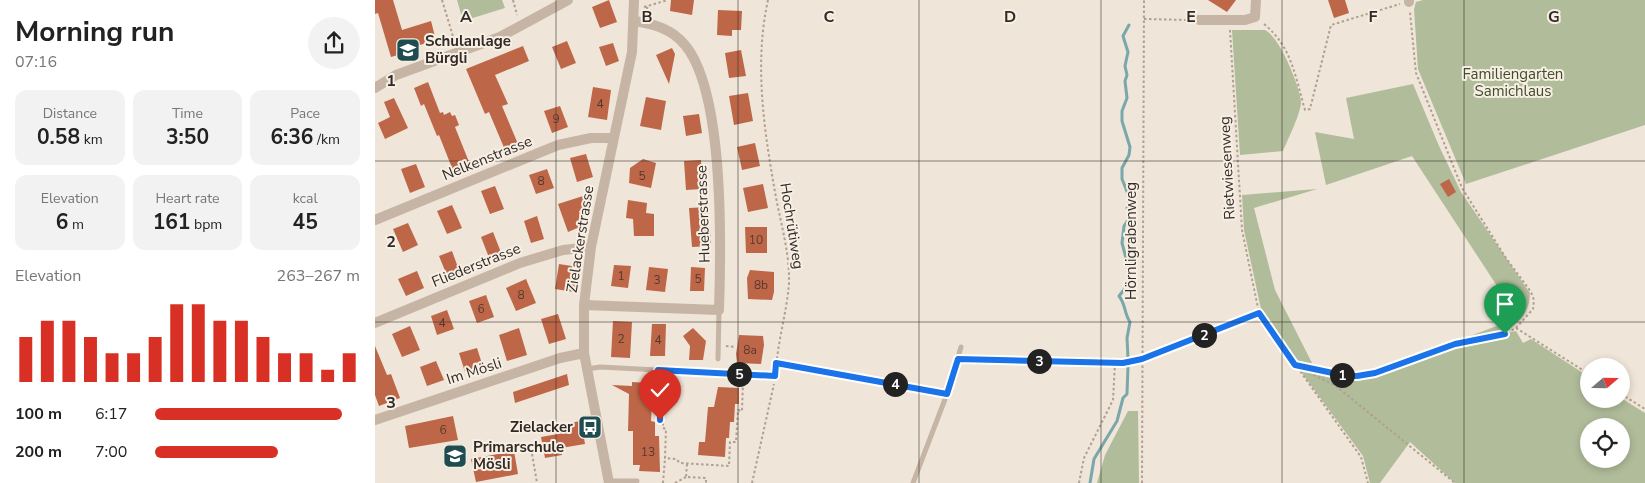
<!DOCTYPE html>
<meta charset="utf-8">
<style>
:root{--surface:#fff;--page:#f2f2f2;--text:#222;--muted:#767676;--accent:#d93025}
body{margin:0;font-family:"Nunito Sans",sans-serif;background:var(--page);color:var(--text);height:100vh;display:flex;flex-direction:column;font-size:19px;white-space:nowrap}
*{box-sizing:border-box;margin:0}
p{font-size:16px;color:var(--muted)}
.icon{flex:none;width:28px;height:28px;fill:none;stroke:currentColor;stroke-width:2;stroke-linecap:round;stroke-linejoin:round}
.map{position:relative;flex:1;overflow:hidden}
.panel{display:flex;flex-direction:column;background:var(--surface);width:375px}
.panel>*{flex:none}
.needle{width:32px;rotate:70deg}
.tools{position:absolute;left:1205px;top:358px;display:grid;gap:10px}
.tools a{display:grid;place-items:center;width:50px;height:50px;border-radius:50%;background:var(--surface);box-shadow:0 2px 8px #0003;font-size:25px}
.pin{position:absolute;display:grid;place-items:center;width:42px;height:42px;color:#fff;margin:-51px -21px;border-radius:50% 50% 50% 0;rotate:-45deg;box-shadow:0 0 5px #0007}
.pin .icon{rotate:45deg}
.km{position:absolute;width:25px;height:25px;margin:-12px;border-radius:50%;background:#222;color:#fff;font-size:14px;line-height:25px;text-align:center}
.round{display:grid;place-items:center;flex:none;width:52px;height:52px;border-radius:26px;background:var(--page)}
.summary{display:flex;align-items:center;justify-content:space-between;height:85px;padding:0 15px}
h1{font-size:28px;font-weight:700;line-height:38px}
.metrics{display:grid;grid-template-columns:repeat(3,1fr);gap:8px;height:85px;padding:5px 15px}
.metrics div{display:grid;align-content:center;border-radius:12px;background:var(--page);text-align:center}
.metrics b{font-size:21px;font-weight:700}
.metrics small{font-size:14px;font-weight:400}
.metrics p{font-size:14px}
.chart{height:140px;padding:10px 15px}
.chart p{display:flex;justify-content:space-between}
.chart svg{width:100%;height:90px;margin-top:5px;stroke:var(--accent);stroke-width:6}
ul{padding:0 15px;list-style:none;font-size:16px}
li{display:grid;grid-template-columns:80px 60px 1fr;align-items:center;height:38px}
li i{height:12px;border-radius:6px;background:var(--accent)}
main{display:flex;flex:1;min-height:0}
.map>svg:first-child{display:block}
.green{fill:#b0bc9a;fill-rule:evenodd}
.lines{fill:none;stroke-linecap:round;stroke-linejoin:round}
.stream{stroke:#79a7aa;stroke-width:3}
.building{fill:#bd6748}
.path{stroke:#b19f90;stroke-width:2;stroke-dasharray:2.5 2.5;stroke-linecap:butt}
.lane{stroke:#c6b5a5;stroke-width:5}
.street{stroke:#c6b5a5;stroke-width:10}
.route-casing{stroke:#fff;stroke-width:10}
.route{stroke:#1a73e8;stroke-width:6}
.grid{fill:none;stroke:#322a26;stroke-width:1;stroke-opacity:0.55}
.labels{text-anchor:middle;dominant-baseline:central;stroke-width:4;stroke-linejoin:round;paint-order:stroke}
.number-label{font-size:12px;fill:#55392e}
.poi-label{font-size:15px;font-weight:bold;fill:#322a26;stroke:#f7efe4;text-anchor:start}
.park-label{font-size:15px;fill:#414e2c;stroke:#f7efe4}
.street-label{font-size:15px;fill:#322a26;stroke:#f7efe4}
.grid-label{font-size:16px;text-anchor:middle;font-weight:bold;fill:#322a26;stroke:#f7efe4;stroke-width:4;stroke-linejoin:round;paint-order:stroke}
</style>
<main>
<section class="panel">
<div class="summary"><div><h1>Morning run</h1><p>07:16</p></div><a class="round"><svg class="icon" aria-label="share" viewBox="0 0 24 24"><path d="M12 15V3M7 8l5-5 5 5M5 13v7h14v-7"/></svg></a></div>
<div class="metrics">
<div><p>Distance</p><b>0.58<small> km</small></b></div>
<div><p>Time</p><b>3:50</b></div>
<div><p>Pace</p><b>6:36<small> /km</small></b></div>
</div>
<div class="metrics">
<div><p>Elevation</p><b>6<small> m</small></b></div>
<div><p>Heart rate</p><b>161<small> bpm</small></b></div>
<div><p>kcal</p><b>45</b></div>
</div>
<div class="chart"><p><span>Elevation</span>263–267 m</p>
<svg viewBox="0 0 160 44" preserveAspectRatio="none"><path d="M5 44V22M15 44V14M25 44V14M35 44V22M45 44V30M55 44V30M65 44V22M75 44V6M85 44V6M95 44V14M105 44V14M115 44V22M125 44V30M135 44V30M145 44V38M155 44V30"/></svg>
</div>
<ul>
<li><b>100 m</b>6:17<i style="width:91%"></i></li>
<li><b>200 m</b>7:00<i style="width:60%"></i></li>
</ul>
</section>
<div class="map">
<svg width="1270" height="483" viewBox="0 0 1270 483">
<rect width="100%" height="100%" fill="#efe5d8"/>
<path class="green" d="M82,0H127L130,8L88,21Z
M1048,0H1270V125L1091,184L1043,69L1039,9L1041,2Z
M857,30H890C905,37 925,87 926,102C926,113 913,139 908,151L865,155Z
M1038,84L1064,146L1086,192L1155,293C1154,335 1111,335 1079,342L1143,318L1037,156L951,185L940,132L979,139L971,98Z
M942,189L879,208L900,290L938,365L921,363L886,309L869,230L867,195Z
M1141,331L1148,343L1156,339L1214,377V399L1246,398L1270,413V483H1080L1035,442L1005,483H995L988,456L924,369L976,380L1079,346ZM1214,426H1246V459H1214Z
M753,411H763L764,483H722L730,455Z"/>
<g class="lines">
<path class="stream" d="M753,358L752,338L755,322C749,313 751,305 744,296L752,286L755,273L747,243L749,226L755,217L752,208L755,199L747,179V168L754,155L755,147L747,121V111L752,98L750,81L752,75L750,66L753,52L748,36L754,25
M715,483L719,459L742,421L748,398L752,394L753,366"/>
</g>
<path class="building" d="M0,0H18L27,30L56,21L61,40L32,49L33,52L16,57L3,13L0,14Z
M234,0L242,22L225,28L217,7Z
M296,0H319L317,15L295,11Z
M833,0H861L852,12Z
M953,0H970L974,13L959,18Z
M343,10L367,11L366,30H357V36L342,35Z
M192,41L201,63L186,69L177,47Z
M238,43L244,61L231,66L224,47Z
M148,46L154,61L120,75L133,104L127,106L143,144L130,150L114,112L110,114L91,69Z
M297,48L300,54L294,84L281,55Z
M366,50L371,76L354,78L350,53Z
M53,82L65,113L68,112L69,115L75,112L77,116L80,115L84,125L80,127L96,167L79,173L64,135L62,136L49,104L46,106L39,88Z
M218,87L236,90L232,120L213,117Z
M373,93L378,121L359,125L354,96Z
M271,97L291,101L286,130L265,126Z
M19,98L33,128L10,139L3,123L15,117L9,102Z
M185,106L193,127L177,133L169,111Z
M324,114L327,133L311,136L308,116Z
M380,143L385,166L367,170L362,147Z
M211,154L218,177L202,182L195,158Z
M268,159L281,163L276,188L254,183L255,168Z
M326,160L327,189L311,190L309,161Z
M41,164L50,187L35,193L26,169Z
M172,169L179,188L161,194L154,175Z
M1074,179L1081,192L1073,197L1065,184Z
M388,184L393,208L373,212L368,188Z
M120,186L129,209L115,214L106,191Z
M208,196L212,208L204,211L207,226L193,232L183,204Z
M253,200L272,203L271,213L279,214V236H259L258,219L251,218Z
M77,205L87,228L72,234L62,211Z
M333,207L334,220L324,222L325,227H335L336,246L317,247L314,208Z
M162,216L169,239L156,243L149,221Z
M33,223L43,245L28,252L18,229Z
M370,227H392V253H371Z
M118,232L127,255L115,260L106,237Z
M77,251L85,273L73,278L64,256Z
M184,264L203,267L199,292L180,289Z
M239,265L256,266L253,288L236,286Z
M274,267L293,269L290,292L271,290Z
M316,267L330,268L329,291H315Z
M375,270L399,272V292L397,300L373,299L372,278Z
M42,271L49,288L31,296L23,279Z
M151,279L161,303L141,311L131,288Z
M111,295L119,317L102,323L94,301Z
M72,310L79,329L62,335L56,316Z
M183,314L191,339L174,344L166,319Z
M238,321L257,322L255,358L236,357Z
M277,324H291L290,356H275Z
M35,326L45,350L27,357L17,334Z
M144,328L152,355L132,361L124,335Z
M318,328L331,341L328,360H314L315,346L308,336Z
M364,335L388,336L389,345L386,364L362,363L361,354Z
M0,346L12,375L16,374L25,398L4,406L0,395Z
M102,348L108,367L90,372L84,353Z
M61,361L69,380L52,386L45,367Z
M192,374L194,385L140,403L138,392Z
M257,382L275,383L274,406H277L276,421L280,422V436H284L285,472L264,471L265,465H258V431H253L254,394L237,385L257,386Z
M343,387L364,388V404H360L359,422H355L354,438H351L350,457L323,455L324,442H330L333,407H339Z
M78,416L83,440L34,448L30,426Z
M206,421L210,444L186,448L187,455L170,458L166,437L183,434L182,425Z
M139,451L143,474L101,482L96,459Z"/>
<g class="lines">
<path class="path" d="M67,0L80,43
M138,0L142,15
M393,0C379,63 389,130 400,192C405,221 415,253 414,283C412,311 403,340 401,369
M269,7L293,0
M271,7L278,13
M769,19L814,20
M889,24C917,47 920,76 930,110L935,109L956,25L1025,4
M855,30L867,230L884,313
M1141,328L1214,374
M351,346L361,347
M590,359L748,363L759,362L884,313L986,457L993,483
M401,363L564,392
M920,365L972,376H982L1000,373L1080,344L1130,334L1141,328L1158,309L1159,300L1156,292L1131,258L1087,188L1041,73L1035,12
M925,368L961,386L1080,483
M1246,394L1270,409
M278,398H285V420H288V428L291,429L290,458L301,459L305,463L354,466L355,442H361L363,410L367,411L368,382
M281,398L283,378
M157,454L162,483
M312,464L311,477L331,478V483
M288,483L290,458
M300,483L311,477
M377,483L399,384
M704,483L709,458L738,400L740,363
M767,483L769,0"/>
<path class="lane" d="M343,359L344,310
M212,369L225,367L401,376
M233,481H262
M538,483L572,394L586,347"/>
<path class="street" d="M1034,0V2
M824,20H870L880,17L881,0
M0,88L21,75L125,37L193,0
M0,220L183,145L216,138H238
M209,305L344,310C346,248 350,93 310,45C297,29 279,24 260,21
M0,323L145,263L188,250L216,247
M0,420L185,358L209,353
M234,483L209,353V305L216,247L257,52L259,0"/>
</g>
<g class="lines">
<g class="route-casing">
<path id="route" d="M285,420V398H282L283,370L400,376L401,363L572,394L583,359L748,363L767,359L884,313L920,365L972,376H982L1000,373L1080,344L1130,334"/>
</g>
<use href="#route" class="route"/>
</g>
<path class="grid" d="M181,0V483M363,0V483M544,0V483M726,0V483M907,0V483M1089,0V483M0,161H1270M0,322H1270"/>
<defs>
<g id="school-square" transform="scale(1.25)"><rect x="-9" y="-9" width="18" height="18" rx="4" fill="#1f4c50" stroke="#f7efe4"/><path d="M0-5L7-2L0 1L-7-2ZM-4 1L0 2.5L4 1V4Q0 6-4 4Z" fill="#fff"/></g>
<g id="bus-square" transform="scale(1.25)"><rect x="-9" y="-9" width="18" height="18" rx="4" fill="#1f4c50" stroke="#f7efe4"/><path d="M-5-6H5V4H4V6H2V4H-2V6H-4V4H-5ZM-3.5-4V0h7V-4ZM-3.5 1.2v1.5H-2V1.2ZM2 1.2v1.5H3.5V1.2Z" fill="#fff"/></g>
</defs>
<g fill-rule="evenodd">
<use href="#school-square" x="33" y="50"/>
<use href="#bus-square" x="215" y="427"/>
<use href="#school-square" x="80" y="456"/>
</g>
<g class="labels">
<g class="number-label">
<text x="225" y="104">4</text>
<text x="181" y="119">9</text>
<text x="267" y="176">5</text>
<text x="166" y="181">8</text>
<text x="381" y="240">10</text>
<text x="246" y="276">1</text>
<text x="323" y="279">5</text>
<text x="282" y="280">3</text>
<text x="386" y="285">8b</text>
<text x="146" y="295">8</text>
<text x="106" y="309">6</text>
<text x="67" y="323">4</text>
<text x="246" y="339">2</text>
<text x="283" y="340">4</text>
<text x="375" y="350">8a</text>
<text x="68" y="430">6</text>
<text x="273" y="452">13</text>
</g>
<g class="poi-label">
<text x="50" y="41">Schulanlage<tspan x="50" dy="17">Bürgli</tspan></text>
<text x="198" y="427" text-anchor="end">Zielacker</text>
<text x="98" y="447">Primarschule<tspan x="98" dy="17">Mösli</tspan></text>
</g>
<g class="park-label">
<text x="1138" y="74">Familiengarten<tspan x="1138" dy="17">Samichlaus</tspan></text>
</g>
<g class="street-label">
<text transform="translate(112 158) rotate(-22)">Nelkenstrasse</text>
<text transform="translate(852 168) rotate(-93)">Rietwiesenweg</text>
<text transform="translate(328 214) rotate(-92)">Hueberstrasse</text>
<text transform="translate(417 226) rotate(81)">Hochrütiweg</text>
<text transform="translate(205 239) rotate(-81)">Zielackerstrasse</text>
<text transform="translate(756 241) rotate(-90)">Hörnligrabenweg</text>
<text transform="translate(101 265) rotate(-22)">Fliederstrasse</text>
<text transform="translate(99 371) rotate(-18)">Im Mösli</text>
</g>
</g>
<g class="grid-label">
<text x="91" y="22">A</text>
<text x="272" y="22">B</text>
<text x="454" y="22">C</text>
<text x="635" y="22">D</text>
<text x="816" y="22">E</text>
<text x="998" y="22">F</text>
<text x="1179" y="22">G</text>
<text x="16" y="86">1</text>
<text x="16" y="247">2</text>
<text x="16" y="408">3</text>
</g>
</svg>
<div class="tools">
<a><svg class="needle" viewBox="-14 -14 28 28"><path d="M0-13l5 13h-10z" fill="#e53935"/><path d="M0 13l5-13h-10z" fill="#767676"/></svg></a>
<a><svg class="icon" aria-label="locate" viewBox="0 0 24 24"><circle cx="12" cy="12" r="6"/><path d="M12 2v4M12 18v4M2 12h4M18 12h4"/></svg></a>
</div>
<div class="pin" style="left:1130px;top:334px;background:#1e9e55"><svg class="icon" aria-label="arrive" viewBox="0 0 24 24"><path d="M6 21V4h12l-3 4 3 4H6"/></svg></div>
<div class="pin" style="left:285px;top:420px;background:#d93025"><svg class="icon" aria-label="check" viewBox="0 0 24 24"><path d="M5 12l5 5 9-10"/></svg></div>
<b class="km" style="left:967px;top:375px">1</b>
<b class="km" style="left:829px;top:335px">2</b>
<b class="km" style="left:664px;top:361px">3</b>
<b class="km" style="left:520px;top:384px">4</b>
<b class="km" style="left:364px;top:374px">5</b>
</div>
</main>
